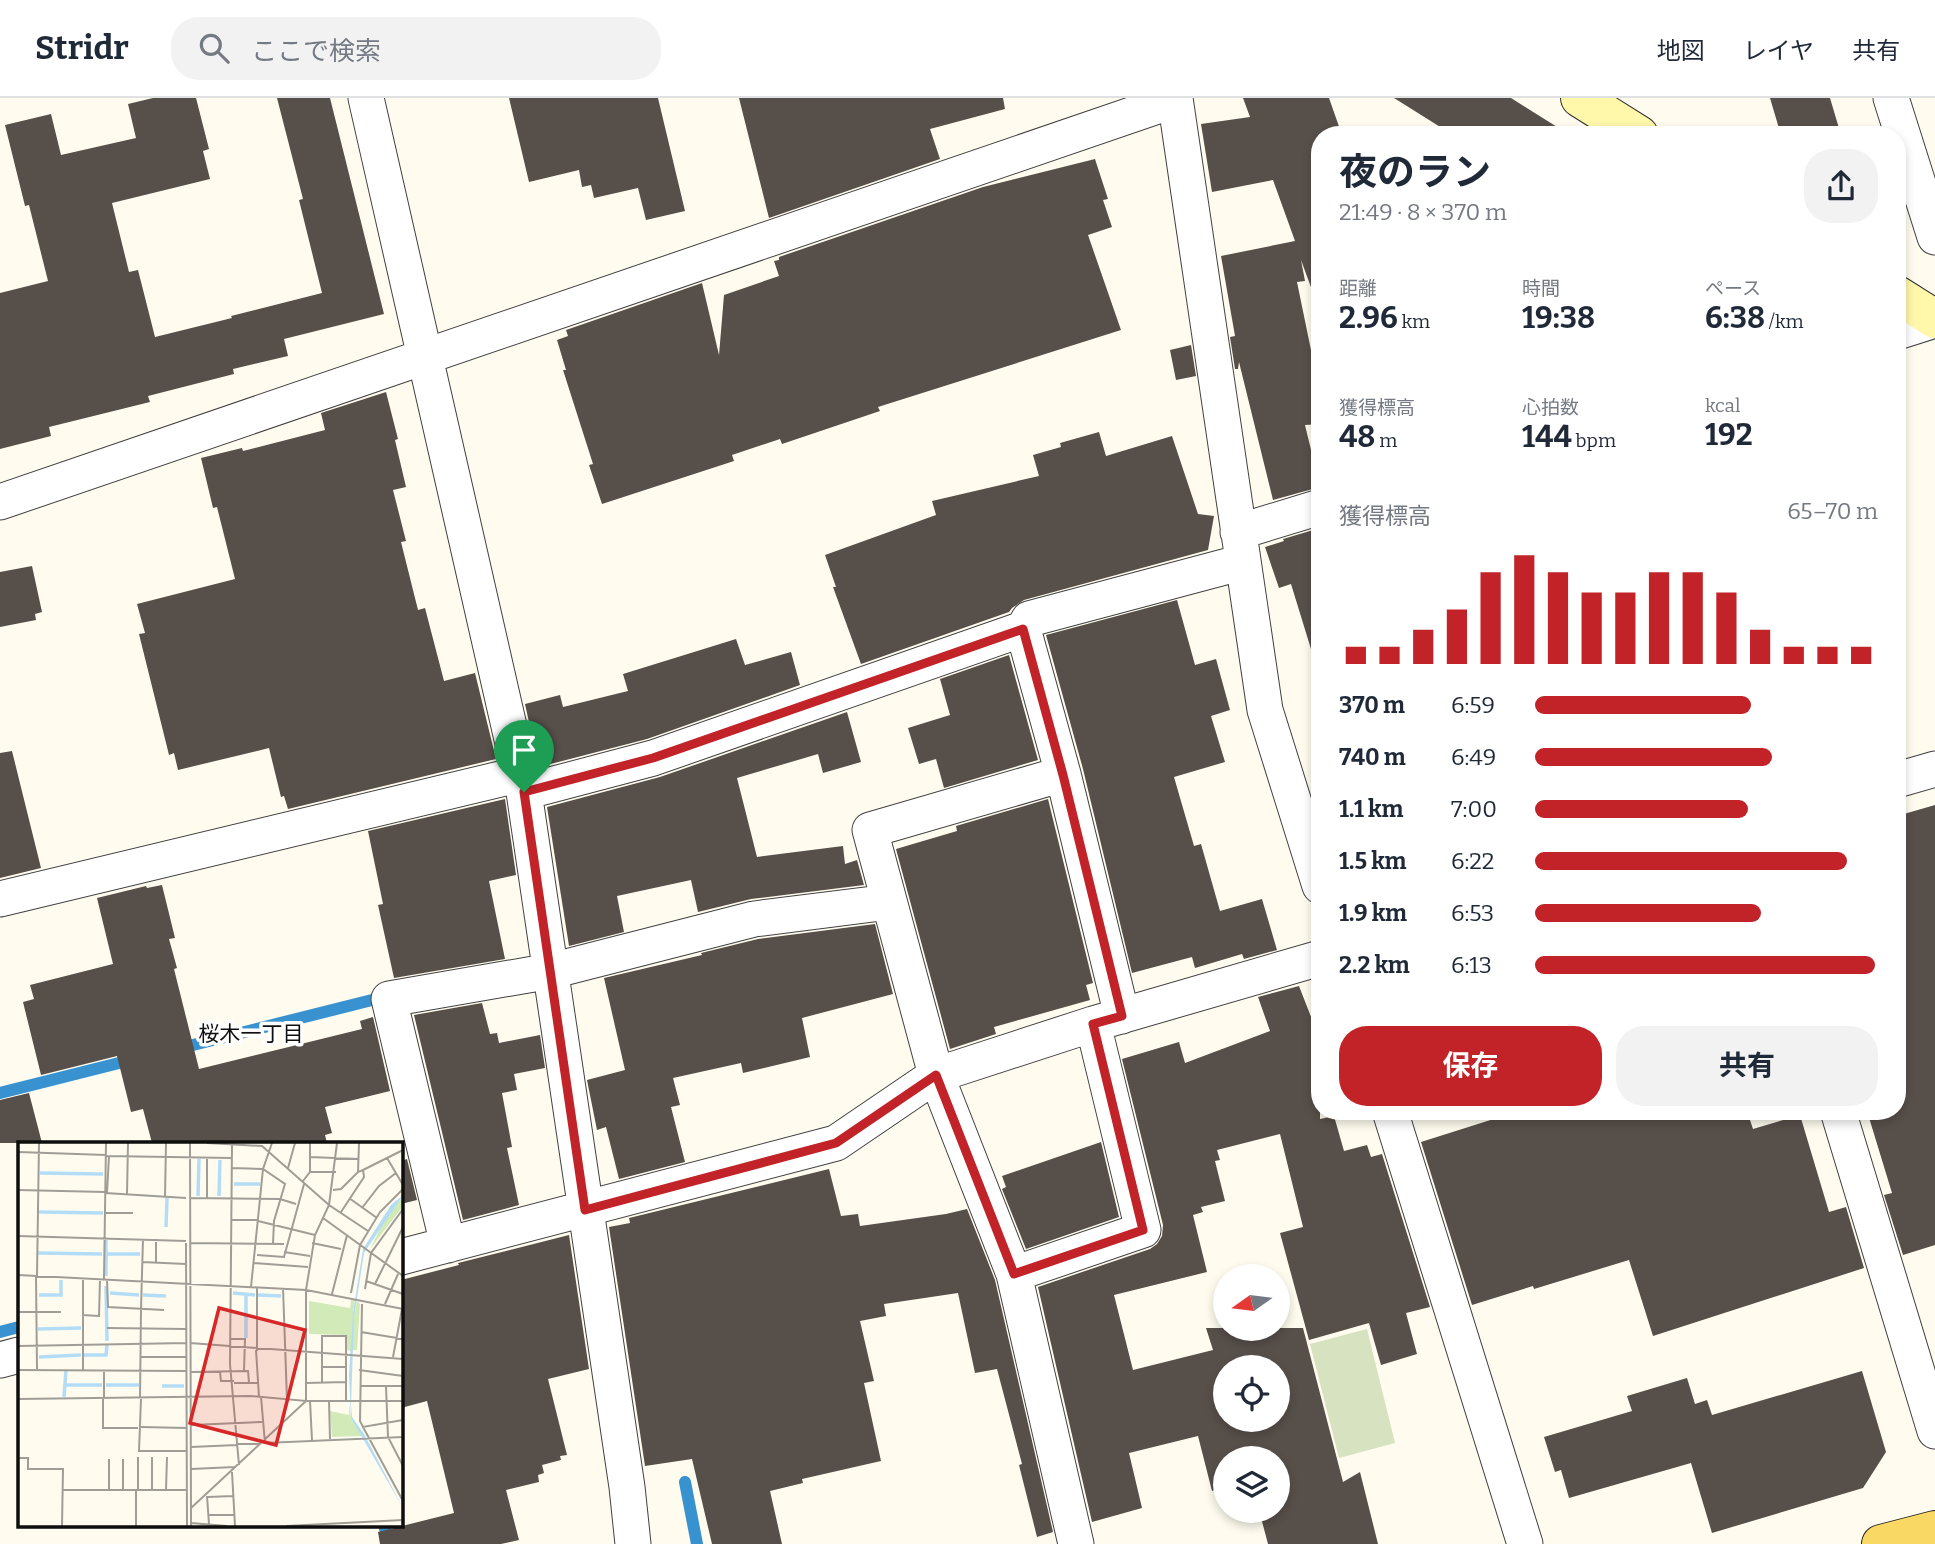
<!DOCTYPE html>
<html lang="ja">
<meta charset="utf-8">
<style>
:root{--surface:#fff;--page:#f2f2f3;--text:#1f2937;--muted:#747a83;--line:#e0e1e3;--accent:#c12329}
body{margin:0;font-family:Bitter,"Noto Sans JP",serif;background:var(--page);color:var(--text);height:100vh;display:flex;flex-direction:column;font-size:26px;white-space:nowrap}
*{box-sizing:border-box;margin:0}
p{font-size:23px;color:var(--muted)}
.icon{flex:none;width:38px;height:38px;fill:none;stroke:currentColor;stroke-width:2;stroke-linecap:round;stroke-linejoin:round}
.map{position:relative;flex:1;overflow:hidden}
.drawer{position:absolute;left:1311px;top:28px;width:595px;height:994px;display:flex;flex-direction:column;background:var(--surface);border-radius:28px;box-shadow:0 4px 10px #0003}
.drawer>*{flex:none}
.needle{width:46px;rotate:256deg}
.buttons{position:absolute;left:1213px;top:1166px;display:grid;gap:14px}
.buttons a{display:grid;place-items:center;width:77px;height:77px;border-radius:50%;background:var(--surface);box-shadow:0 4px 10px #0003;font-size:35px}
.pin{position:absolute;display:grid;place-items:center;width:60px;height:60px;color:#fff;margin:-72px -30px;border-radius:50% 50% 50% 0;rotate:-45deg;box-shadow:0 0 7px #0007}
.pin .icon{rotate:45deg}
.round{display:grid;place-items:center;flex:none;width:74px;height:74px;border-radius:28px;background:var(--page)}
.summary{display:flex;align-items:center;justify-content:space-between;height:119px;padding:0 28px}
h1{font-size:38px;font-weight:700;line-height:52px}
.figures{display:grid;grid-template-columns:repeat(3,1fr);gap:10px;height:119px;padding:7px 28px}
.figures div{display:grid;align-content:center}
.figures b{font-size:30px;font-weight:700}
.figures small{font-size:19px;font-weight:400}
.figures p{font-size:19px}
.chart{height:196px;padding:14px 28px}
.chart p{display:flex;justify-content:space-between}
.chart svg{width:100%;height:126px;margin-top:7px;stroke:var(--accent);stroke-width:6}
.primary-button{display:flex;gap:14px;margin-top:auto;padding:14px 28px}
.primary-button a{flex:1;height:80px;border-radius:28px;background:var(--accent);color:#fff;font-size:28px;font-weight:700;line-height:80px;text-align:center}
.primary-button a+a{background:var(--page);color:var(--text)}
ul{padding:0 28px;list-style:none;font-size:23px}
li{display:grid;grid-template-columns:112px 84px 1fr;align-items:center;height:52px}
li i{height:18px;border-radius:9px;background:var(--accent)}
header{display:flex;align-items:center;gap:42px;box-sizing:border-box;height:98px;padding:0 35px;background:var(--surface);border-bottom:2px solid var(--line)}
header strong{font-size:33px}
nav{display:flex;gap:38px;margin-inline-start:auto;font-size:24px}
.search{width:490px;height:63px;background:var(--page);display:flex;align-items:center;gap:18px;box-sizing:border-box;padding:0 24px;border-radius:28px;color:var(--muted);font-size:26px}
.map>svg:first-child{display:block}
.cemetery{fill:#d6e2c0}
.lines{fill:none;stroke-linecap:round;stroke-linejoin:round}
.stream{stroke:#3992d0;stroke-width:12}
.building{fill:#574f4a;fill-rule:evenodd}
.street-casing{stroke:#414141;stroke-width:37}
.secondary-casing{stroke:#303030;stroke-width:40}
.primary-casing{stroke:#1f1f1f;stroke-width:40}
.street{stroke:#fff;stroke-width:35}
.secondary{stroke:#fff7aa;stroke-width:38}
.primary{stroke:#fad864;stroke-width:38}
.route-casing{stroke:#fff;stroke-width:14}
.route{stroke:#c12329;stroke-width:9}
.labels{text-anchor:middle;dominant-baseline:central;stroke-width:7;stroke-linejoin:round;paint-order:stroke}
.neighbourhood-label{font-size:21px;fill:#0e0e0e;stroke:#fff}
.inset-river{fill:none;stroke:#b3ddf7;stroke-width:3.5}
.inset-road{fill:none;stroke:#9f9d95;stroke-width:2}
.view{fill:#d62828;fill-opacity:0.15;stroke:#d62828;stroke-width:3.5}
.inset-edge{fill:none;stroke:#0e0e0e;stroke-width:3.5}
</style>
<header>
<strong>Stridr</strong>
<div class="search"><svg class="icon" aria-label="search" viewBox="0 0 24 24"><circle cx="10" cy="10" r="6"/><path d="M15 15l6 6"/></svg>ここで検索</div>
<nav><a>地図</a><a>レイヤ</a><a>共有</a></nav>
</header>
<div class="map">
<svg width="1935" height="1446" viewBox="0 0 1935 1446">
<rect width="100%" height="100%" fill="#fffcef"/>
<path class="cemetery" d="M1367,1231L1395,1345L1339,1360L1310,1246Z"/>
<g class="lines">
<path class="stream" d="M177,951L380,900
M0,995L135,961
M0,1234L19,1229
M685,1384L697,1446
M384,1427L389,1446"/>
</g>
<path class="building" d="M153,0H196L209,51L203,53L210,81L112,105L129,174L138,172L155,239L232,220L231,218L322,195L299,102L303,101L277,0H330L384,216L284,241L288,258L233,271L234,276L148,298L150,304L49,329L51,338L0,351V195L48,183L29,107L25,108L5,27L51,16L61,57L136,40L128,6Z
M509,0H658L685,113L646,122L638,90L594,100L591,87L582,89L579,72L529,84Z
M739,0H1003L1005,11L930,31L940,61L769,120Z
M1243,0H1329L1342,37H1320V199L1315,200L1301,162L1305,183L1297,184L1320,296V326L1305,327L1320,389L1273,402L1239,264L1238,271H1235L1230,239L1235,238L1221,158L1295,143L1273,82L1212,94L1201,26L1250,19Z
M1394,0H1511L1570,37H1453Z
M1770,0H1830L1841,37H1781Z
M1095,61L1108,101L1103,102L1112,129L1088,137L1121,232L878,309L880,313L782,346L780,341L732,357L734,363L602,406L589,367L593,366L563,272H566L557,242L568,238L566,232L702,185L719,257L724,197L779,178L774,163L779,162V159L983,89Z
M1191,247L1196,278L1176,282L1170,252Z
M386,294L398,341L395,342L406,389L393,392L406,443L401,444L418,512L425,510L444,583L475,575L496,661L288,711L284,698L281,699L269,650L178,672L174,655L169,657L139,536L145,535L137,506L235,481L217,409L213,410L201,360L242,350L243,353L325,332L321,315Z
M1099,334L1106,358L1172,338L1198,416L1214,418L1208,452L1024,502L1012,510L1009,514L861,566L833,489H836L825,457L936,417L932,403L1039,378L1033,357L1061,349L1060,345Z
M1320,430V550L1311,551L1291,486L1279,490L1265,449L1284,443L1283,441Z
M32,468L42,514L35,516L36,522L0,529V474Z
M1177,502L1195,567L1216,561L1230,612L1211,618L1225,664L1174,679L1194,748L1201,746L1220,813L1262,801L1277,852L1244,861L1242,856L1195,870L1192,859L1132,875L1083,671L1046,537Z
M736,541L745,567L791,554L800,587L647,641L539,669L525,606L560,597L563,609L628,593L623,576Z
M1009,557L1038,662L944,690L936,661L919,666L908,630L950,617L940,581Z
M847,614L861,664L823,675L818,656L737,680L757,759L843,748L845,766L857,762L864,787L751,801L698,814L691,782L617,798L624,834L569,848L547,709L660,679Z
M12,653L41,770L0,780V655Z
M505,701L516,777L489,783L505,861L394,880L378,807L383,806L368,733Z
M1048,701L1093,885L1086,887L1090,902L994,929L996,936L950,951L896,751L957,733L956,728Z
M1935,707V1147L1903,1157L1884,1097L1892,1095L1867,1013H1897V718Z
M162,787L175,840L169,841L177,870L174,871L199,971L362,931L360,923L373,919L390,993L325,1009L332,1035L325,1037L327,1045H152L143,1011L131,1014L117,958L41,977L23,904L34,901L30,887L113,866L97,800L146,788L147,790Z
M875,826L893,896L802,920L810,959L743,975L741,965L673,980L680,1007L671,1009L685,1064L619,1081L606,1029L597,1032L587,982L625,972L604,880L702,857L701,855L758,841Z
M1299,888L1320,942V1021L1334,1018L1344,1053L1367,1047L1371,1059L1382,1056L1430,1209L1406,1215L1417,1256L1381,1267L1369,1225L1309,1242L1280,1135L1303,1129L1280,1036L1217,1052L1220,1062L1215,1063L1225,1103L1201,1109L1203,1114L1193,1117L1207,1174L1114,1197L1133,1272L1213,1252L1206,1230H1303L1343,1384L1360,1374L1378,1446H1268L1259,1412H1278V1360H1225V1389L1212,1393L1198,1338L1129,1355L1142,1410L1092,1424L1038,1189L1150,1151L1157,1146L1162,1138L1163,1127L1122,961L1179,944L1185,965L1270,933L1258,899ZM1225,1269H1278V1321H1225Z
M482,905L490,936L497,935L499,945L540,937L545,970L514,976L517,992L502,995L512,1049L507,1050L519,1107L463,1122L414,917Z
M29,995L42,1045H0V1002Z
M1519,1013H1747L1753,1031L1800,1017L1829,1114L1846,1109L1864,1170L1653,1238L1629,1162L1534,1191L1533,1188L1472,1207L1421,1044Z
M1101,1044L1119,1119L1026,1151L1002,1091L1006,1089L1002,1078Z
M407,1061L417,1102L401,1106V1063Z
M829,1071L841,1118L858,1116L860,1128L946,1116L967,1111L995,1182L1053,1434L1037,1439L1019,1367L1022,1366L997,1271L975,1275L958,1195L884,1206L886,1218L860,1223L874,1283L864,1285L881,1363L802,1381L803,1385L770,1393L782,1446H712L692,1361L645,1368L609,1129L630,1125L629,1120Z
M569,1137L589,1271L548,1281L567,1357L560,1358L561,1362L542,1367L544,1375L538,1377L539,1384L506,1392L519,1442L501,1446H380L378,1434L454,1415L427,1303L401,1310V1182L459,1167L458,1165Z
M1862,1273L1886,1354L1863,1390L1712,1435L1691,1365L1569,1400L1561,1372L1555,1374L1544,1339L1632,1313L1627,1298L1687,1280L1695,1306L1707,1302L1712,1317Z"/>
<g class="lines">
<g class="street-casing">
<path id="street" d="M366,0L524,694L627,1389L633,1446
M1175,0L1265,612L1320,788
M1891,0L1935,139
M1897,234L1935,222
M0,404L1175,2
M1238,434L1320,409
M1023,531L1063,676L1122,918
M1063,676L870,732L936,977L1014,1176L1076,1446
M1897,682L1935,671
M524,694L653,660L1023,531L1029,521L1243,464
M0,801L521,676
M1390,1013L1525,1446
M1838,1013L1935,1333
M448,1147L389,901L551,873L754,821L889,804
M401,1159L836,1045L936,977L1093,926L1320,860
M1014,1176L1143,1132L1093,926
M0,1262L19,1257"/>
</g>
<g class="secondary-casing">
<path id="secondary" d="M1580,0L1639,37
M1897,197L1935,221"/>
</g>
<g class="primary-casing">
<path id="primary" d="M1881,1446L1935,1432"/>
</g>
<use href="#street" class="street"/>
<use href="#secondary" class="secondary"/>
<use href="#primary" class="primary"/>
</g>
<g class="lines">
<g class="route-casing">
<path id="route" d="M1023,531L1063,677L1122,918L1093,926L1143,1132L1014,1176L936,977L836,1045L585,1112L524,694L653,660Z"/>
</g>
<use href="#route" class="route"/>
</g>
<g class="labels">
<g class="neighbourhood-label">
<text x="251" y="936">桜木一丁目</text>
</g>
</g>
<g transform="translate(18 1044)">
<rect width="385" height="385" fill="#fffcef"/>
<path d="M385,55V64L352,107L371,69ZM333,158H337L335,171V182L339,159L342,162L339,208H335V191L333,209L329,208V193L291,192V159L332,166ZM331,262L333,276L345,294L314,295L312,269L331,273Z" fill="#d2eab8"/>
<path d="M385,53L346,111L336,176L333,263L334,275L346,292L385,366L333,276L331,232L335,171L345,107L373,63Z" fill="#b3ddf7"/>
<path class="inset-river" d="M22,31L85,32M216,42H242M180,54L181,17M201,54L202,18M21,70L85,71M148,85L149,56M20,111L84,112M89,112H122M88,134V98M88,144L89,199M92,151L121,153M215,151L237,153M21,153H43V138M125,153L148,154M240,153L263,154M20,187L63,186M228,196V152M66,213H88L89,203M21,215L63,213M46,243H84M88,243H121M144,244H166M46,255L48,228"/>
<path class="inset-road" d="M172,1L173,384M189,1L244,4L311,63L297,93L288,148L385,167M319,1L311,63L350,89M341,1L340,30L345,28M214,3L212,222L221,323M0,10L88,13M88,14L214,16M292,15L341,17M369,16L385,43M214,26L245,27L267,42L256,79L255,102M270,26L277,1M345,28L385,8M292,30V1M285,39L292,30H318M0,48L87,50M315,48L323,47L340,30M87,51L168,56M89,51L91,14M109,52L110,1M147,54L148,1M172,56L262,57L278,62M189,56V16M331,56L359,76M344,66L361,44L378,31M323,70L346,35L345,28M87,71H115M305,76L385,134M213,78H240M240,79L297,93M0,94L168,99M168,101L169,384M172,101L266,102M294,101L323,107M266,110L292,114M239,113L266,115L286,42M124,120L168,122M138,120V97M235,121L290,125M0,133L288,148V259L232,254L0,257M18,134L19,227M19,134L21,1M86,137L88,1M89,137L90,165L146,168M348,139L385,152M357,142L385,85M233,145L245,27L254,1M265,146L269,258M347,147L353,111L385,67M333,151L342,103L362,70L385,47M314,152L329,93M344,162L342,279L345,285L385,278M367,162L380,132M123,167L125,97M0,170H43M64,173L81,174L82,137M89,186L168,187M343,190L385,197M212,197H227L226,229M172,201L385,217M0,204L169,201M238,208L241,255M239,209V145M122,215H169M375,215L384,167M304,225H328M0,228L169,229M65,228V136M341,228L385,234M173,230L230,229L231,241M202,230L203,239H216M216,241H240M288,241L328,240M304,241V194H328V259M342,244H385M368,244L370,295L385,324M243,255L247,301L385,295M85,257V286H120M86,257V229M122,257L123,167M123,257L121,309H169M292,259L294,298M311,259L312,297M173,283L244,280M123,285L169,286M345,285L385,359M219,302H241M173,305L219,303M120,315V348M0,316H10V327H45L44,384M173,327L217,325M214,330L217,384M45,348H169M91,348V317M105,348V317M134,348V315M148,348L149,315M189,354L191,382M190,355L215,354M173,366L288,259H385M191,373H216M173,381L209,384M118,384V348M268,384L385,378"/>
<path class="view" d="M201,166L287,188L258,303L172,281Z"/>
<rect width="385" height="385" class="inset-edge"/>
</g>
</svg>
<div class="buttons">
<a><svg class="needle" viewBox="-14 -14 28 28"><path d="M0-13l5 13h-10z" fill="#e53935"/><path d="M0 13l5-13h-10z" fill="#747a83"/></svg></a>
<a><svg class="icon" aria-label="locate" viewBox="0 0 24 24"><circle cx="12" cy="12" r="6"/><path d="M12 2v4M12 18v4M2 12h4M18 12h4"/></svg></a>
<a><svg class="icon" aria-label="layers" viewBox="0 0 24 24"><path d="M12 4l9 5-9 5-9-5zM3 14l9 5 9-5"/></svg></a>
</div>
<div class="pin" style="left:524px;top:694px;background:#1e9e55"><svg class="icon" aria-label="arrive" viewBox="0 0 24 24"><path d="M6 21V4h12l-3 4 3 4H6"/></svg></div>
<section class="drawer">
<div class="summary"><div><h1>夜のラン</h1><p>21:49 · 8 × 370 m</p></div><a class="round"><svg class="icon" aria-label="share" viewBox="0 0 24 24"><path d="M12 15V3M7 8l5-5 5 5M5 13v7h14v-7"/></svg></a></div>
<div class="figures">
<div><p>距離</p><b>2.96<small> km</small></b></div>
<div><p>時間</p><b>19:38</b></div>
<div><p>ペース</p><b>6:38<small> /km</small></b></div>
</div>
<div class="figures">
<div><p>獲得標高</p><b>48<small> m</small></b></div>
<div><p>心拍数</p><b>144<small> bpm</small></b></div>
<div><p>kcal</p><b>192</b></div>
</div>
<div class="chart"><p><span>獲得標高</span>65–70 m</p>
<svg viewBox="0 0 160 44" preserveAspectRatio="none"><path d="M5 44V38M15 44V38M25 44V32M35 44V25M45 44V12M55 44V6M65 44V12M75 44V19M85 44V19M95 44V12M105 44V12M115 44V19M125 44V32M135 44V38M145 44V38M155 44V38"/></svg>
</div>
<ul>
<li><b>370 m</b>6:59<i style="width:63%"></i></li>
<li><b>740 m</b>6:49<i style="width:69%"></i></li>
<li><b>1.1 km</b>7:00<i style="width:62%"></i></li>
<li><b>1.5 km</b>6:22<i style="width:91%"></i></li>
<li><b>1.9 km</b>6:53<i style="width:66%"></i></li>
<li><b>2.2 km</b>6:13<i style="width:99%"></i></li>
</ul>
<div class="primary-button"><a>保存</a><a>共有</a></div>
</section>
</div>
